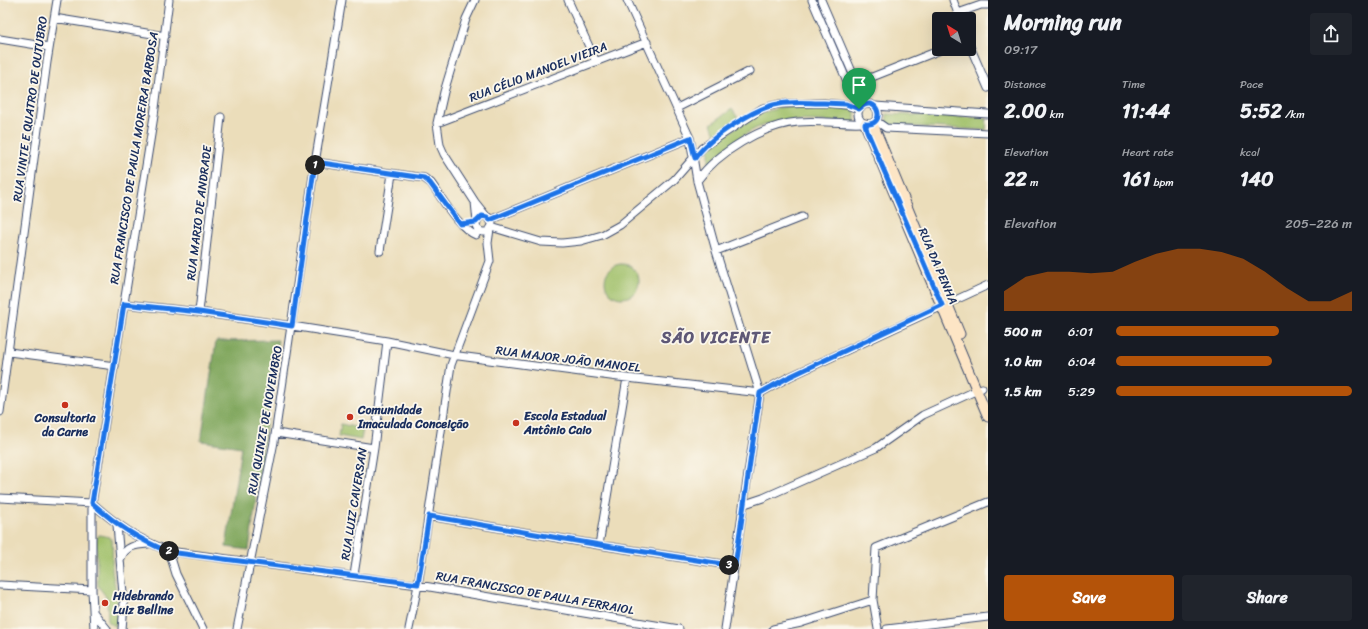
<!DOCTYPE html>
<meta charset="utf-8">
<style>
:root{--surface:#171b24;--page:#20242c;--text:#f1f3f6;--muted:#9ea1a6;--accent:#b45309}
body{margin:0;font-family:Sriracha,sans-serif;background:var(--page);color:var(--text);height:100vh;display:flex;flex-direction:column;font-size:15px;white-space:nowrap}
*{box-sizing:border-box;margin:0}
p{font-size:13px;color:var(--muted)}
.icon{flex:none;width:22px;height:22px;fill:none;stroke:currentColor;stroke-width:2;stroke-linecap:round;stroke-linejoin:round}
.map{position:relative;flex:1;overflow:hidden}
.details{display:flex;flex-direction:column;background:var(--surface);width:380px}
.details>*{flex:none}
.needle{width:26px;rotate:322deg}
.buttons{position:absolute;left:932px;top:12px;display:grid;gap:8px}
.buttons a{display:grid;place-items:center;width:44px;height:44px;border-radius:4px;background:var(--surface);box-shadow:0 4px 16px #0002;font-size:20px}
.pin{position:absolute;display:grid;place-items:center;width:34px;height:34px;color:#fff;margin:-41px -17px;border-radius:50% 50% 50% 0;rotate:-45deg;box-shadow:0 0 4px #0007}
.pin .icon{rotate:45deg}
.km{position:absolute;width:20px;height:20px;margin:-10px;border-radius:50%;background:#222;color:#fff;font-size:11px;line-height:20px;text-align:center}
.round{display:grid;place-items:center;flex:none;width:42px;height:42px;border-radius:4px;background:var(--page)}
.head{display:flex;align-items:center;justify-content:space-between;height:68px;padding:0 16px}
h1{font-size:22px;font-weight:800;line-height:30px}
.figures{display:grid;grid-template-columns:repeat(3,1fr);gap:6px;height:68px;padding:4px 16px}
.figures div{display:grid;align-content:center}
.figures b{font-size:20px;font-weight:800}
.figures small{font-size:11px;font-weight:400}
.figures p{font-size:11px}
.chart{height:112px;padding:8px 16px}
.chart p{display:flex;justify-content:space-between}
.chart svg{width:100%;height:72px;margin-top:4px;fill:var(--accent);opacity:.7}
.cta{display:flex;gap:8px;margin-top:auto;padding:8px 16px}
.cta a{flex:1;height:46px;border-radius:4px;background:var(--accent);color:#fff;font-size:16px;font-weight:800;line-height:46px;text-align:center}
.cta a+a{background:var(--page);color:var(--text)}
ul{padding:0 16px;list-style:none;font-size:13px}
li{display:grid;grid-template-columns:64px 48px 1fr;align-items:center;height:30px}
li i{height:10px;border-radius:5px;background:var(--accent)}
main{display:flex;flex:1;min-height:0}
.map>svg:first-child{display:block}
.green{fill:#9fbf68;stroke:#5d7763}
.forest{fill:#7fa65c;stroke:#4d6a5d}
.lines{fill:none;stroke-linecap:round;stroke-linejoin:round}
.street-casing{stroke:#3a496c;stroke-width:9}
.secondary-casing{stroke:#3a496c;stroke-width:11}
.street{stroke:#fff;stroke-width:7}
.secondary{stroke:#fde5c5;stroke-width:9}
.route-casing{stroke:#fff;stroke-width:8}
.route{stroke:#1a73e8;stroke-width:5}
.poi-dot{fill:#c8321e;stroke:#fbf7ec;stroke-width:1.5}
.labels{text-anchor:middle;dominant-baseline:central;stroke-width:3.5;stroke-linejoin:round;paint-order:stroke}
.street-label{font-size:12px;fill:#1b2f5e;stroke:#fbf7ec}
.poi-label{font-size:12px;font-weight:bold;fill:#1b2f5e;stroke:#fbf7ec;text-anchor:start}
.district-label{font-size:16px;font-weight:bold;letter-spacing:1px;fill:#5e5876;stroke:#fbf7ec}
</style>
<main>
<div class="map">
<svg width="988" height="629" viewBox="0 0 988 629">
<rect width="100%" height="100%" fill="#fbf7ec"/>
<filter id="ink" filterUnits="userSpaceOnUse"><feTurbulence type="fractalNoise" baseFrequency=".025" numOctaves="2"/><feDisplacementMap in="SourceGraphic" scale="8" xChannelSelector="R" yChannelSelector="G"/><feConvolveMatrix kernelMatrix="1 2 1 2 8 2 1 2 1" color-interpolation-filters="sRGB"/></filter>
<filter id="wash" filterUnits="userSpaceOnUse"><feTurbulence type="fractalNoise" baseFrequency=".012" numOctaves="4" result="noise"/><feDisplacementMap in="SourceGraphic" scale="16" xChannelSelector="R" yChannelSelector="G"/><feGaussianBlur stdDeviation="0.9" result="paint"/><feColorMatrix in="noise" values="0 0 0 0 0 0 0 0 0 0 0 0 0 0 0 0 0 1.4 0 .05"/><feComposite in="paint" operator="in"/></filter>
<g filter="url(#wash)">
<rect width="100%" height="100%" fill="#ebddba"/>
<path class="green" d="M823,105L855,110V123C828,122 782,116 757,128C739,136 724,151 709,164V148C730,131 752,114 779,108C793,104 809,106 823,105Z
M732,109L738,118L715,134L711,124Z
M887,114L987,118L986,130L886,125Z
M605 281a17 17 0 1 1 34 0a17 17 0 1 1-34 0Z
M341,424L363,429L361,440L339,436Z
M99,535L110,537L112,541C113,550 112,560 112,569C114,587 123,608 116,626L108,623L107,598L98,586L96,540Z"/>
<path class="forest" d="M278,340L249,550L226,547L241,447L201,441L216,341Z"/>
</g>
<g filter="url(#ink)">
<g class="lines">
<g class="street-casing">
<path id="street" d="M475,0L466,19L444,92L437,123L440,145L444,154L475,202L487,217
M568,0L596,62
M627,0L690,138L697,181L716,251L760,393L725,629
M812,0L853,95L862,106
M821,0L866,104
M953,0L960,19
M958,13L981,5H988
M54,18L165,36
M0,39L49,47
M969,44L988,88
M857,83L943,49
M858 114a10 10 0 1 1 20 0a10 10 0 1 1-20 0Z
M875,106L988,114
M677,108L750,71
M876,121L886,128L988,133
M437,123L647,42
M315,162L424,178L431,183C442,198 458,228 476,235
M697,181C717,153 762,125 798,122C819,120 841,124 862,123
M475,202L477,222
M476 224a8 8 0 1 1 16 0a8 8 0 1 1-16 0Z
M490,220L690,138
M491,227L541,242L562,243L581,241L602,235L620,225L674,180L702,148L763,108L779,104L824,103L846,105L859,109
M380,251L392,174
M716,251L802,217
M124,304L199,312L292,326L387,341L459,356L618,377L752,392L760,393L789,377L988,285
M199,312L221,117
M9,352L115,366
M0,412L47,62L57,0
M276,433L374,448
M0,498L92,503
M92,503C117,525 137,539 169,551L418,585L679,629
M745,504L763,498L876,448L923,415L982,388
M429,516L599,545L735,566
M117,525L124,605L122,629
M599,545L627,378
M169,551L176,574L203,629
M121,558C126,546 135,545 148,544
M354,575L374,448L387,341
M0,585L92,590
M94,613L107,629
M94,629L92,590V503L154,116L169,0
M237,629L274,442L314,169L342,0
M409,629L418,585L451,365L490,261L488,243L490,229
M773,629L801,623L873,600
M878,629L873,600L876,548L988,502
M887,629L988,617"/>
</g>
<g class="secondary-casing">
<path id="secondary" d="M865,124L988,417
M873,124L960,334"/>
</g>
<use href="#street" class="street"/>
<use href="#secondary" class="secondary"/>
</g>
</g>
<g class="lines" filter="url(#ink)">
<g class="route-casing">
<path id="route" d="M824,103L846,104L859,109C877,91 888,127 865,124L867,131L942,305L789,377L760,393L735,566L600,545L429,516L418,584L169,552C137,539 117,525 92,503L124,304L199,312L292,326L315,162L424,178L430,183L460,224L476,222L482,216L487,217L490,220L690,138L695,158C709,138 754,108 778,104C793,101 809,103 824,103Z"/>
</g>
<use href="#route" class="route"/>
</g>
<g class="poi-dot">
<circle cx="65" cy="405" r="4"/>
<circle cx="350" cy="417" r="4"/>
<circle cx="516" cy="423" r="4"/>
<circle cx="105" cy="603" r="4"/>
</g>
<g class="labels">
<g class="street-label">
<text transform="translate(538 72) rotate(-21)">RUA CÉLIO MANOEL VIEIRA</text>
<text transform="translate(30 109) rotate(-82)">RUA VINTE E QUATRO DE OUTUBRO</text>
<text transform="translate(134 158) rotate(-81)">RUA FRANCISCO DE PAULA MOREIRA BARBOSA</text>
<text transform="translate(199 213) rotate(-83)">RUA MARIO DE ANDRADE</text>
<text transform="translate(938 266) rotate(67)">RUA DA PENHA</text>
<text transform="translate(568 359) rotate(7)">RUA MAJOR JOÃO MANOEL</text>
<text transform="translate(265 420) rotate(-80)">RUA QUINZE DE NOVEMBRO</text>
<text transform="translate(354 504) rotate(-81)">RUA LUIZ CAVERSAN</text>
<text transform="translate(535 593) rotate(10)">RUA FRANCISCO DE PAULA FERRAIOL</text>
</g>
<g class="poi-label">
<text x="358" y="410">Comunidade<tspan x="358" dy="14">Imaculada Conceição</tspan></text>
<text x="524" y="416">Escola Estadual<tspan x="524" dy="14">Antônio Caio</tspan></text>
<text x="65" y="418" text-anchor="middle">Consultoria<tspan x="65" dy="14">da Carne</tspan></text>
<text x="113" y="596">Hidebrando<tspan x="113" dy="14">Luiz Belline</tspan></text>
</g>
<g class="district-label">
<text x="716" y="337">SÃO VICENTE</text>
</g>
</g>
</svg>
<div class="buttons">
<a><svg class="needle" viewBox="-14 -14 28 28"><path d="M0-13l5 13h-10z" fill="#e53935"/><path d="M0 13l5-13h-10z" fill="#9ea1a6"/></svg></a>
</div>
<div class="pin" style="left:859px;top:109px;background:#1e9e55"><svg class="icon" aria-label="arrive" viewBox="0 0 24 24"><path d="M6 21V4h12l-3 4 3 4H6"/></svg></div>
<b class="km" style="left:315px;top:165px">1</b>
<b class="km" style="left:169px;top:551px">2</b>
<b class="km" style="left:729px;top:565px">3</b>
</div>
<section class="details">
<div class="head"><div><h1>Morning run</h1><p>09:17</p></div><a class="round"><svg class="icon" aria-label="share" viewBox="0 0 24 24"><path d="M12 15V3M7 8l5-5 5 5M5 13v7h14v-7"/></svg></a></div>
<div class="figures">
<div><p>Distance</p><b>2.00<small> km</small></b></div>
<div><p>Time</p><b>11:44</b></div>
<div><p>Pace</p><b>5:52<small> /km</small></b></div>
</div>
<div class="figures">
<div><p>Elevation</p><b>22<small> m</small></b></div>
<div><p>Heart rate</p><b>161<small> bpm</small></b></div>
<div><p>kcal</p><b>140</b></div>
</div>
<div class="chart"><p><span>Elevation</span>205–226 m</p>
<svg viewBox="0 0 160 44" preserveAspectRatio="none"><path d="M0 44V32L10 23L20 20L30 20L40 21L50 20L60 14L70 9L80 6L90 6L100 8L110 12L120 20L130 30L140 38L150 38L160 32V44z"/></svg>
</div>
<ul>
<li><b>500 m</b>6:01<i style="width:69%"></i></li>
<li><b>1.0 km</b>6:04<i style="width:66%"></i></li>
<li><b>1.5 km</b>5:29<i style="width:100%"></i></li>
</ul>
<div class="cta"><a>Save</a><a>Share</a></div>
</section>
</main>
